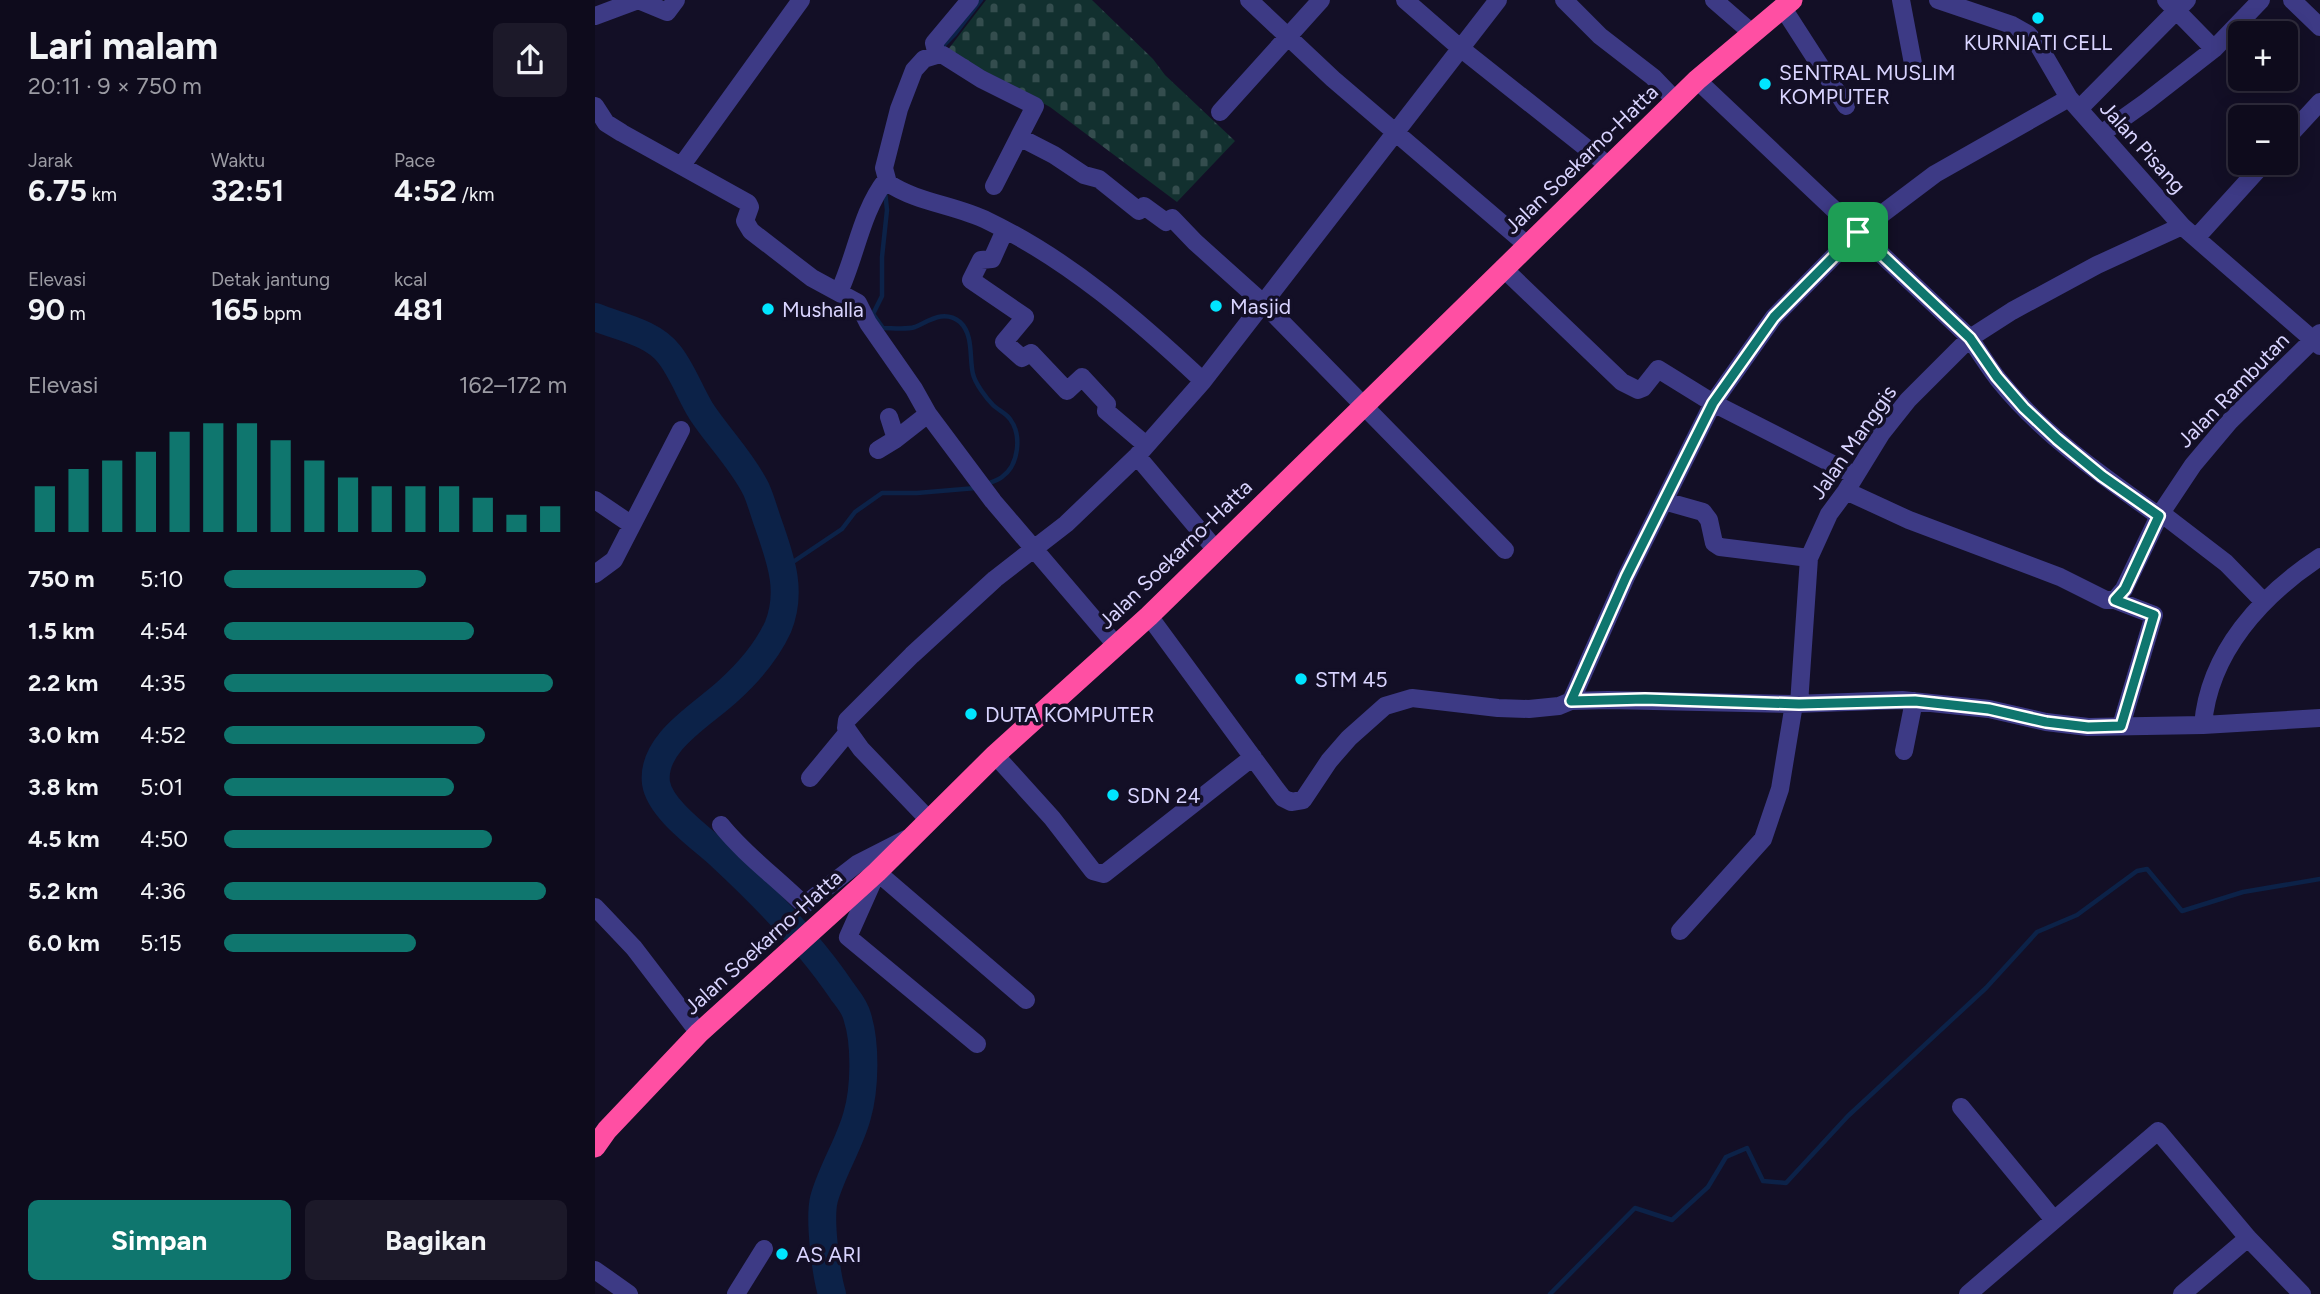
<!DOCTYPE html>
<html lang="id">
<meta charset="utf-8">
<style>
:root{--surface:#0e0b1c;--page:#1c1929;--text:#f1f3f6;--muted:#9b9ba3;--line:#2e2b3b;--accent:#0f766e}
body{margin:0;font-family:Figtree,sans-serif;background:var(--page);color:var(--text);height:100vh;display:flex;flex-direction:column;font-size:26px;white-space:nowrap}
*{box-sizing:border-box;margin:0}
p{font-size:23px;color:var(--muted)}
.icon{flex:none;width:38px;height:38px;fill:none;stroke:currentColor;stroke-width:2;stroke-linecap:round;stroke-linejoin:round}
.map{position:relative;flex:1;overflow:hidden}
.drawer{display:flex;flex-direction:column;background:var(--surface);width:595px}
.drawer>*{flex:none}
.buttons{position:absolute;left:1633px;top:21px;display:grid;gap:14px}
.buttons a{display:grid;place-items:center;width:70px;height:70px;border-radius:10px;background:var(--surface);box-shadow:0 4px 18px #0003,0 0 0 2px var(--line);font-size:35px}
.pin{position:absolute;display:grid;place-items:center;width:60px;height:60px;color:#fff;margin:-30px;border-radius:14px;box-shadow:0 4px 10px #0006}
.round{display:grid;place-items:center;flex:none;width:74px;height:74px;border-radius:10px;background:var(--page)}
.overview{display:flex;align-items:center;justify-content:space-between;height:119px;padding:0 28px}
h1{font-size:38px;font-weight:700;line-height:52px}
.figures{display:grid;grid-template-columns:repeat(3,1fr);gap:10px;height:119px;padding:7px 28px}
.figures div{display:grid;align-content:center}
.figures b{font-size:30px;font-weight:700}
.figures small{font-size:19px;font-weight:400}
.figures p{font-size:19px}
.chart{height:196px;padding:14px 28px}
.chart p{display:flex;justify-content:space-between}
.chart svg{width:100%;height:126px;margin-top:7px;stroke:var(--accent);stroke-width:6}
.cta{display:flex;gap:14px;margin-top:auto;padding:14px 28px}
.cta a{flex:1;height:80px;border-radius:10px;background:var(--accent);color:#fff;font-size:28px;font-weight:700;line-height:80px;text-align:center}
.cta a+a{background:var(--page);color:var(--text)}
ul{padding:0 28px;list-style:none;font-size:23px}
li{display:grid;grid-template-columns:112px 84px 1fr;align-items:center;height:52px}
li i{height:18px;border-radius:9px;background:var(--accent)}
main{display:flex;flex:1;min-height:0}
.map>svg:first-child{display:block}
.cemetery{fill:url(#cemetery-stones)}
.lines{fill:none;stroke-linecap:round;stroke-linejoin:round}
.stream{stroke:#0c2248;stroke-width:4.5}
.river{stroke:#0c2248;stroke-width:28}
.minor{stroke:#3d3a85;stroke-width:18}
.highway{stroke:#ff4fa3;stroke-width:21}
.route-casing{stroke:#fff;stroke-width:14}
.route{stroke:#0f766e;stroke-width:9}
.poi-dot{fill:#00e5ff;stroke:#130f26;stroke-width:2.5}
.labels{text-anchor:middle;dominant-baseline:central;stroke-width:7;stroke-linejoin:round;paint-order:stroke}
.poi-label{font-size:21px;fill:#d9d4ff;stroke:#130f26;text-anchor:start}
.street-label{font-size:21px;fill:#d9d4ff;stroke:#130f26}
</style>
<main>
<section class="drawer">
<div class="overview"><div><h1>Lari malam</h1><p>20:11 · 9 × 750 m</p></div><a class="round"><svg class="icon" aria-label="share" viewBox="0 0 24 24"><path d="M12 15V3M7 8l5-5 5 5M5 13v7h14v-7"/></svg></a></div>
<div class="figures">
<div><p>Jarak</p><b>6.75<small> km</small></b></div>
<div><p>Waktu</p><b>32:51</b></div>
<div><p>Pace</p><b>4:52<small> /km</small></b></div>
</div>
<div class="figures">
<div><p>Elevasi</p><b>90<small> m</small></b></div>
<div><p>Detak jantung</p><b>165<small> bpm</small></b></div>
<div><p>kcal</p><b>481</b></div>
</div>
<div class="chart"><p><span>Elevasi</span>162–172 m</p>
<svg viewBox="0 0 160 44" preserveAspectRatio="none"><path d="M5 44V28M15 44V22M25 44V19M35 44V16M45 44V9M55 44V6M65 44V6M75 44V12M85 44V19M95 44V25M105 44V28M115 44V28M125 44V28M135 44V32M145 44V38M155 44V35"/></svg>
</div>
<ul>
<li><b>750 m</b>5:10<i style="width:59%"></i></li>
<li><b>1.5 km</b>4:54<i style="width:73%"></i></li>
<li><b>2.2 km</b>4:35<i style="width:96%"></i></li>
<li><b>3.0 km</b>4:52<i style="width:76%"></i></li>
<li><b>3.8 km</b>5:01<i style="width:67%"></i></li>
<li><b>4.5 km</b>4:50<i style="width:78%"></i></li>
<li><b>5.2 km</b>4:36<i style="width:94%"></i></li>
<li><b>6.0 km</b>5:15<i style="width:56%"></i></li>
</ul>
<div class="cta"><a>Simpan</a><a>Bagikan</a></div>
</section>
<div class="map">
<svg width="1725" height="1294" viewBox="0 0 1725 1294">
<defs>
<pattern id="cemetery-stones" width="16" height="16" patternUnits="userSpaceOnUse" patternTransform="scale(1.75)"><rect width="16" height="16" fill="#12302f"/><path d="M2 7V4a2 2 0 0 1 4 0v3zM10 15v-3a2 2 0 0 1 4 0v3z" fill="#344d4e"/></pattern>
</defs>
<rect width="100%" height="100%" fill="#130f26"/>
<path class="cemetery" d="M391,0H497L558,59L570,75L640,141L582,202L455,107L352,51Z"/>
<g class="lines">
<path class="stream" d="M349,45L360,34L386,0
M290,191L292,210L287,257V296L278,314L288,328C297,328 311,330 320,327C334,321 349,309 365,322C379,335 374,358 378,374C380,383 391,398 398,405C403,410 411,413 415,419C427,435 424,465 407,477C403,480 397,482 392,484
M189,568L247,529L260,512L287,493H322L381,488
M955,1294L1040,1208L1077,1220L1113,1187L1131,1157L1152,1148L1168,1181L1191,1183L1253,1116L1391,988L1442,932L1482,915L1542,871L1552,869L1587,911L1648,892L1725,879"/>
<path class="river" d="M0,317C24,327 57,332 74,354C87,370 95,393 106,411C123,437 147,461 161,489C166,500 169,512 173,523C185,558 198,590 183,627C172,651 151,675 132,692C107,715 56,743 61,783C65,810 108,839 127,857C170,897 214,942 247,991C252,998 260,1007 262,1016C271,1043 270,1089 262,1116C254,1145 237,1170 229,1199C224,1219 231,1274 237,1294"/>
<path class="minor" d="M654,0L738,79L932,245
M810,0L864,47L1014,166
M969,0L1005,36L1058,77L1081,101
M1119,0L1157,33
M1306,0L1320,74
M1343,0L1417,25L1433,34L1445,48L1474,98L1587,226L1725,346
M1571,0L1619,49
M1697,0L1725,27
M1188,8L1251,106
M0,16L43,0L72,12L81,0
M342,55L339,43L375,0
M1102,80L1375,338C1384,352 1393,366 1403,379C1447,434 1506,475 1564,516
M0,106L11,123L27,133L153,203L155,207L150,221L156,231L217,278L263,303L273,323L319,389L333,414L398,501L521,645
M1484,109L1592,0
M625,112L726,0
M1506,134L1551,102L1619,49L1666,0
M1690,140L1725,102
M87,165L206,0
M399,186L424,137
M410,230L397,259L386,260L376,280L430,317L409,342L427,358L436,353L472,391L487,377L512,404L511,411L551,445
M1601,238L1669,163
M908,268L1027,382L1043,390L1048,388L1063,369L1118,403L1259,475
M244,292C261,256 266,212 291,180
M608,381C543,320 474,260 393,221C361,205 323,203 293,183L289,168L304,109L319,70L329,59L342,55H348L386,79L440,106L424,137L459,155L489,175L504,179L544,211L549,206L571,222L577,218L600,242L669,304L910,550
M294,417L301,439L333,414
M283,450L301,439
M542,456L621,550
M1251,491L1314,520L1465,577L1511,600H1520L1559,615L1526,726
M0,500L37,525
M1069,501L1108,512L1114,520L1119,543L1125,547L1214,558
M1566,513L1631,563L1668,601
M0,574L19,560L86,430
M1520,600L1529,589L1564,516L1598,465L1635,421L1725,333
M554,616L681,789L688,798L696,802L708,800L734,761L754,738L790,706L817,698L903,708L934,709L964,706L976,701L1013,700L1199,704L1307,700L1394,709L1451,722L1493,727L1608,725L1725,718
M976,701L1031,577L1118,403L1179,317L1263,232L1340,174L1474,98
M1204,704L1214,558L1234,514L1251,491L1286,434L1313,400L1375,338L1417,311L1502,265L1587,226
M1608,725C1614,652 1667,595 1725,557
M1309,751L1319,701
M400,755L457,818L498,871L509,874L658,757
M215,778L253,732
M335,821L266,749L251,728L252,720L317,655L400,579L471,524L542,456L608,381L903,0
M126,825C150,855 182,878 209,905L262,864L311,839
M0,907L39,948L104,1033
M1085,931L1168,839L1185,789L1199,704
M382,1044L253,937L282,872L431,1000
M1366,1107L1459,1220
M0,1270L34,1294
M141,1294L169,1249
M1373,1294L1563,1131L1653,1238L1707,1294
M1587,1294L1653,1238"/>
<path class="highway" d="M0,1147L12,1130L104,1033L282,872L400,755L554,616L1102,80L1197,0"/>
</g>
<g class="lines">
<g class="route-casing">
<path id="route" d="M1263,232L1375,338L1402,377L1429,408L1462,439L1507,476L1564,516L1530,589L1520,600L1559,615L1526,726L1493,727L1451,722L1394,709L1320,701L1204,704L1050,699L976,701L1031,577L1118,403L1179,317Z"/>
</g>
<use href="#route" class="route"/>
</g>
<g class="poi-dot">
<circle cx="1443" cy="18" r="7"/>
<circle cx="1170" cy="84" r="7"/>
<circle cx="621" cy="306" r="7"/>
<circle cx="173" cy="309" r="7"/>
<circle cx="706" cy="679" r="7"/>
<circle cx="376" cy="714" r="7"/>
<circle cx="518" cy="795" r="7"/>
<circle cx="187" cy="1254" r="7"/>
</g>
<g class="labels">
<g class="poi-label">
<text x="1443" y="42" text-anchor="middle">KURNIATI CELL</text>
<text x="1184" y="72">SENTRAL MUSLIM<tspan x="1184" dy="24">KOMPUTER</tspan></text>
<text x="635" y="306">Masjid</text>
<text x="187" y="309">Mushalla</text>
<text x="720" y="679">STM 45</text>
<text x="390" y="714">DUTA KOMPUTER</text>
<text x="532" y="795">SDN 24</text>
<text x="201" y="1254">AS ARI</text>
</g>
<g class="street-label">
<text transform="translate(1548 147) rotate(48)">Jalan Pisang</text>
<text transform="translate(986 159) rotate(-44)">Jalan Soekarno-Hatta</text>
<text transform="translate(1638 390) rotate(-46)">Jalan Rambutan</text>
<text transform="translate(1258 442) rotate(-55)">Jalan Manggis</text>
<text transform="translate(580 554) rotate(-44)">Jalan Soekarno-Hatta</text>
<text transform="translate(168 942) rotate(-42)">Jalan Soekarno-Hatta</text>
</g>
</g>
</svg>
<div class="buttons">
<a>+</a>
<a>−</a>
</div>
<div class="pin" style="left:1263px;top:232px;background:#1e9e55"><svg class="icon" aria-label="arrive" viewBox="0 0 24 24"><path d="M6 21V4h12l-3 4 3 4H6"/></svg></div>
</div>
</main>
